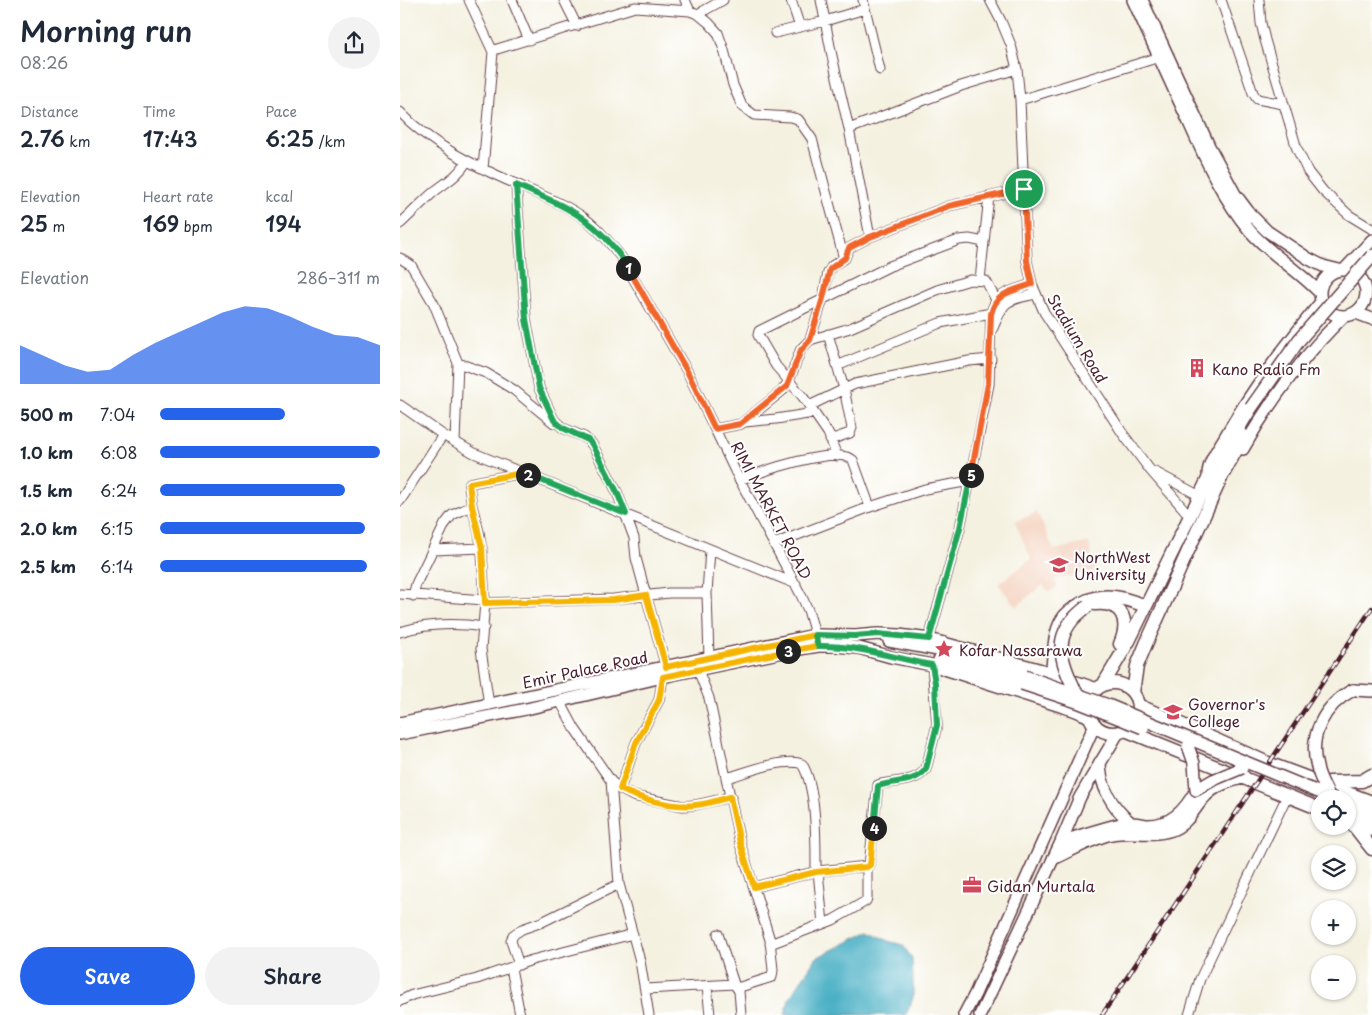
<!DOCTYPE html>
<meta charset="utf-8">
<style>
:root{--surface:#fff;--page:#f2f2f3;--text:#1f2937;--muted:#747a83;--accent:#2563eb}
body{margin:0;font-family:"Playpen Sans",sans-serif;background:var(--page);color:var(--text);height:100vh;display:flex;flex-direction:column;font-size:19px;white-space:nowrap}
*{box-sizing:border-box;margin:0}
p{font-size:16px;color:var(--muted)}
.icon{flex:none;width:28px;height:28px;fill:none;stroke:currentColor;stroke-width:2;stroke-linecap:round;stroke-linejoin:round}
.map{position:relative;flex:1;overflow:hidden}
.panel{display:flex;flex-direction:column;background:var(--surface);width:400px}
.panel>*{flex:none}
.tools{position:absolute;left:911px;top:790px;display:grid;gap:10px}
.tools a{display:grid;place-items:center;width:45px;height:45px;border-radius:50%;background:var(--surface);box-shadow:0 1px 4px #0004;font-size:25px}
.pin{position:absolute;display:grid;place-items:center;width:42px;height:42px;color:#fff;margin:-21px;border:2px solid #fff;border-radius:50%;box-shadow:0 1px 5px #0007}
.km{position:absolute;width:25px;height:25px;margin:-12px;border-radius:50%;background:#222;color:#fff;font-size:14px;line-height:25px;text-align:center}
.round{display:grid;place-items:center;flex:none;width:52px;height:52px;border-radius:26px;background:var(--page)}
.summary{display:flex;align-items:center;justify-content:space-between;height:85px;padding:0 20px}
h1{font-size:28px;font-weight:600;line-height:38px}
.metrics{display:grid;grid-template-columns:repeat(3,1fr);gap:8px;height:85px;padding:5px 20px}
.metrics div{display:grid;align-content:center}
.metrics b{font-size:21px;font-weight:600}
.metrics small{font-size:14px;font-weight:400}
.metrics p{font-size:14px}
.chart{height:140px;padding:10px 20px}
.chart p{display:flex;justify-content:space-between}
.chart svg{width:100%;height:90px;margin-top:5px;fill:var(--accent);opacity:.7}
.cta{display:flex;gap:10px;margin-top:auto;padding:10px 20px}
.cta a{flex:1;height:58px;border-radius:30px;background:var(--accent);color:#fff;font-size:20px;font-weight:600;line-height:58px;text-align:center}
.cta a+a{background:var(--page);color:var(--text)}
ul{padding:0 20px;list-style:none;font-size:16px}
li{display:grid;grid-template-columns:80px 60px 1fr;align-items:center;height:38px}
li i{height:12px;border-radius:6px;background:var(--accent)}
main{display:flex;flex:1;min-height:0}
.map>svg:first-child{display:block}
.built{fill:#f4d3c0}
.water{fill:#44adc3;stroke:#476677}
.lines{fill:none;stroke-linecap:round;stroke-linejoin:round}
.minor-casing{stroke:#643e46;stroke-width:11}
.major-casing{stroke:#643e46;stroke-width:14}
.highway-casing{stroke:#643e46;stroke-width:15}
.minor{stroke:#fff;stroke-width:9}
.major{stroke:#fff;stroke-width:11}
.highway{stroke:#fff;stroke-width:12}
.rail-casing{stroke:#4a1f2b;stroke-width:4.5}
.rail{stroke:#fff;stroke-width:2.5;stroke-dasharray:8;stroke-linecap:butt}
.major-bridge-casing{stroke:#643e46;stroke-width:14;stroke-linecap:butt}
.highway-bridge-casing{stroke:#643e46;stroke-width:15;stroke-linecap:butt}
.major-bridge{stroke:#fff;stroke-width:11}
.highway-bridge{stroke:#fff;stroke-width:12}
.split-1-casing{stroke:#fff;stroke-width:10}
.split-2-casing{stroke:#fff;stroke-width:10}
.split-3-casing{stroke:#fff;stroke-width:10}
.split-4-casing{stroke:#fff;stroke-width:10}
.split-5-casing{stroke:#fff;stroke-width:10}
.split-6-casing{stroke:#fff;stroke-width:10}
.split-1{stroke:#f0652b;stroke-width:6}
.split-2{stroke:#22a559;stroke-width:6}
.split-3{stroke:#f5b400;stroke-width:6}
.split-4{stroke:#f5b400;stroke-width:6}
.split-5{stroke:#22a559;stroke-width:6}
.split-6{stroke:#f0652b;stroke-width:6}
.labels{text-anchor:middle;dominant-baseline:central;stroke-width:4;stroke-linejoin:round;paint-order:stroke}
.street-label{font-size:15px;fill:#4a1f2b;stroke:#fff}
.poi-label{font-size:15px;fill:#4a1f2b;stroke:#fff;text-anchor:start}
</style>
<main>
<section class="panel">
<div class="summary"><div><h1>Morning run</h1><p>08:26</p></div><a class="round"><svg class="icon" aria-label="share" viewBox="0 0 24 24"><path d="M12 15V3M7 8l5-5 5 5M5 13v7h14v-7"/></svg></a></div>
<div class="metrics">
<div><p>Distance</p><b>2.76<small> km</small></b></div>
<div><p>Time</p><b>17:43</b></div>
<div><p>Pace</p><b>6:25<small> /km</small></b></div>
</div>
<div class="metrics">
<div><p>Elevation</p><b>25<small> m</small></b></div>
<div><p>Heart rate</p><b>169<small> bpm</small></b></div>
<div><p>kcal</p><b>194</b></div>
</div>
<div class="chart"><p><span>Elevation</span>286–311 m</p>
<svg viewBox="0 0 160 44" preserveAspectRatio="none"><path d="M0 44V25L10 30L20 35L30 38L40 37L50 30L60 24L70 19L80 14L90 9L100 6L110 7L120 11L130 16L140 20L150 21L160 25V44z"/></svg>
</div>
<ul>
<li><b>500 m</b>7:04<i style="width:57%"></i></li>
<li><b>1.0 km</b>6:08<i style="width:100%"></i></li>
<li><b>1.5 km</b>6:24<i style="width:84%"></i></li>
<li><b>2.0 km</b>6:15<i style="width:93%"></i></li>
<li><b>2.5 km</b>6:14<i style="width:94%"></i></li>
</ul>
<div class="cta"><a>Save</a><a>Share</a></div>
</section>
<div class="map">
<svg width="972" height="1015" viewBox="0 0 972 1015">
<rect width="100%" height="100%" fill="#fff"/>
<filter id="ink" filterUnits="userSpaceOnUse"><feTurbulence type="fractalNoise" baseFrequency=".02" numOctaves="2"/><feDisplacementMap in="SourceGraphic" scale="10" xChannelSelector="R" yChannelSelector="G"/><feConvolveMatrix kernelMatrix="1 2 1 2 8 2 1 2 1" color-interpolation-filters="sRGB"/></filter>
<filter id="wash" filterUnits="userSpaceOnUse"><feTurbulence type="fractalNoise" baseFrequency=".0096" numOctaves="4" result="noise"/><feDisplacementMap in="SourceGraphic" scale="20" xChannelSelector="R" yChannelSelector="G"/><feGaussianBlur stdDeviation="1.12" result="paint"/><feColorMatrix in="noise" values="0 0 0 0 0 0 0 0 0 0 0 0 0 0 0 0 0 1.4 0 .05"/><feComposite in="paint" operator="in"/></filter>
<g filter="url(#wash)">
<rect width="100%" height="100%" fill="#f4f1e0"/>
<path class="built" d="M637,512L654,550L689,542L695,571L655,579L657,587L649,592L643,585L616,607L598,584L631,559L615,522Z"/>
<path class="water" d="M469,931L488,941L503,945L512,959L513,980V998L506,1015H385L389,999L416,958Z"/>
</g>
<g filter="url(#ink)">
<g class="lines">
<g class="minor-casing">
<path id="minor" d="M69,0L93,52L83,169
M112,0L129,40
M164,0L177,26
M285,0L290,11
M391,0L400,27
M421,0L432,56L449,129L470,237
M463,0L480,70
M590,0L601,21L611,45L617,69L620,100L627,261L632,284L644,312L723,434L750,470L789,515
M821,0L853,93L857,99L883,104
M859,0L861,23L865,40L897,149L908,172L923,191L949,215L972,229
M298,14L323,0
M375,33L425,21L465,9
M93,52L94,50L235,7L290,11L298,14L309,23L318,33L324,50L333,85L342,106L354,115L390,117L398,119L412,139L444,259
M620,100L763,56
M0,112C31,145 75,166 116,184C139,195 164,203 184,218C199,229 210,243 221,257L287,371L336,473L401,595L408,610L417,641
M449,129L561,86L617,69
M116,185L126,319L139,388L154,420L163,428L184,437L192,444L217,492L234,538L236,558L246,595L266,667
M0,224C12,213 23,201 35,191C48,181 59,175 67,161
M0,258L11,265L34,304L58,363L55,442
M580,280L589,196
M593,328C605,299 605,301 636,294
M428,334L444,389L452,428L450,433L430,440
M410,340L423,298L428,273L432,266L445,258L449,248L470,237L549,206L624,189
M58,363L86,373L114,390L154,423
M437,366L540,323L591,313
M0,405L43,435L74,453L396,584
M409,406L455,384L569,361L591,359
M345,422L376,419L414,413
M315,429L341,424L382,391L389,381L401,349L410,340L450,328L537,290L570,280L586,281L596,300
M437,456L428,433L403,397L376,366L358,335L359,331L490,266L559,240L569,239L584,242
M755,472L800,496
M339,480C360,472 437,445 453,460L470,507
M0,501L43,435
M374,544L470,507L525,489L570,481
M33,550L82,548
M0,594L85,600
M13,596L16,584L45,524L52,515L72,506
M85,603L214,599L269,593H307
M0,632C28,623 55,623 84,627
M529,639L560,528L581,425L589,384L591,313C596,292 613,291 632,284
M309,658L307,593L310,550
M298,670L309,698L340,843L370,940L373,970L372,977L337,988
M160,701L175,729L211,781L220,789L233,796L283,806L295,805L331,797
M89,705L81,649L85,603L82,552L79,532L72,506L69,485L70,483L122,473
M327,778C344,773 385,757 402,764C417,788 416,843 416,872
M211,781L219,884L240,961L249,1015
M220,789L236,743L259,700L263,677
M418,871L423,924
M354,887L418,871L469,866L478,785C494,780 515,784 526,769L537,725L532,665
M318,934L334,984L339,991L341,1015
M370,944L433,920L466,901L467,898V867
M119,965L111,941L113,935L122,929L142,922L219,884
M111,968L120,1015
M307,986L310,1015
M246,989L334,984
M0,1001L12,995L77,979L132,960L233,934
M789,1015L800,979L887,796"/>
</g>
<g class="major-casing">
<path id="major" d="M733,0C751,39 769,79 787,118C805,158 822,198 850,231C870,254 898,270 919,292
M742,0L809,146L835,194L850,214L867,231L909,259L923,266L939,270
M920 293a23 23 0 1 1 46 0a23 23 0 1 1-46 0Z
M944,270L972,240
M956,313L972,319
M843,449C870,401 904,355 943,317
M808,475C808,462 818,449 825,437C852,389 886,345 921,302
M489,641L538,650L625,676
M539,660L622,684
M953,690L972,691
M0,723L415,635L455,636L478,634L499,635L529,639L642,670L697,689
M0,734L126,709L271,675L393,650L418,646H437L459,648L491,657L532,665L673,710L690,717
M700,762C700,786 712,807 730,822
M948,804L972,813
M948,812L972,822
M661,842C683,835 704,827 727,823C733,822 740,824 746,825C771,826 785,810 796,790
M564,1015L575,994L695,724
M580,1015L661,842L680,797L718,733"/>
</g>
<g class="highway-casing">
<path id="highway" d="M695,604C723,601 730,621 720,644
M652,674C654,658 653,635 662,620C666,613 675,607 682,603C704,591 724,598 746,606
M688 708a25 25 0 1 1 50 0a25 25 0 1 1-50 0Z
M703,685L729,641L808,479L851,408
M733,692L737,666L746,644L822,476L844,436
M738,705L868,763L972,802
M725,730L920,809
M929,782L962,781L972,775
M950,821L972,849
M952,822L972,830
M654,858C672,850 695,836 714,833C734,830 756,837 775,828C788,822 794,808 803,798C814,785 829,781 844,777"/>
</g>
<use href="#minor" class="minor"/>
<use href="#major" class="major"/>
<use href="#highway" class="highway"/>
<g class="rail-casing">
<path id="rail" d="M702,1015L972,608"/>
</g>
<use href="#rail" class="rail"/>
<g class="major-bridge-casing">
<path id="major-bridge" d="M625,676L708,705L935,799
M622,684L677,702L743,728
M788,746L794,763L796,790L813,780L842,768
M929,796C925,787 919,777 917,767C908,736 924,705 953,690"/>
</g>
<g class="highway-bridge-casing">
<path id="highway-bridge" d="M851,408L899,340L972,256
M677,694C659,659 650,633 688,606"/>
</g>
<use href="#major-bridge" class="major-bridge"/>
<use href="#highway-bridge" class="highway-bridge"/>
</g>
</g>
<g class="lines" filter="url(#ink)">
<g class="split-1-casing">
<path id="split-1" d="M228,268L287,371L315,429L340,424L387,386L401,350L410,340L423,298L430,269L445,258L449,248L470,237L549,206L624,189"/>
</g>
<g class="split-2-casing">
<path id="split-2" d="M128,475L226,514L217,492L192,444L188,440L163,428L154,420L139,388L126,319L116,185C165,206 200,220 228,268"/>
</g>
<g class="split-3-casing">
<path id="split-3" d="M128,475L122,473L70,483L69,484L72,506L82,548L85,603L214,600L246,595L266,667L415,635L418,646L388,651"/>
</g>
<g class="split-4-casing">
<path id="split-4" d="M388,651L263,677L259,700L236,743L220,789C239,799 274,808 296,805C308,804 319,800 330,797L340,843L354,887L416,872L467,867L470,865L474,828"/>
</g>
<g class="split-5-casing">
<path id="split-5" d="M474,828L478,786C494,780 515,784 526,769L537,725L535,683L532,665C494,658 457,645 418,646L415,635L455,636L478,634L529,639L560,528L571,475"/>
</g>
<g class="split-6-casing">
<path id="split-6" d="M571,475L588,384L591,314C596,292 613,291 632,284L627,261L624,189"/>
</g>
<use href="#split-1" class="split-1"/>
<use href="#split-2" class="split-2"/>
<use href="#split-3" class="split-3"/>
<use href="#split-4" class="split-4"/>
<use href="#split-5" class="split-5"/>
<use href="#split-6" class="split-6"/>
</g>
<defs>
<g id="building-bare" transform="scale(1.5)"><path d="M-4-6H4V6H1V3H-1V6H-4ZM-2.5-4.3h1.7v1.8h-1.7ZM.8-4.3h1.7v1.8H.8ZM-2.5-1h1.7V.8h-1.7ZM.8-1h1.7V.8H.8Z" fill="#d1495b" stroke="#fff" stroke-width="2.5" paint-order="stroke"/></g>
<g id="university-bare" transform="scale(1.5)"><path d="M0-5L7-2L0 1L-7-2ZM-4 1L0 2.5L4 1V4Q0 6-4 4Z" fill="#d1495b" stroke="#fff" stroke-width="2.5" paint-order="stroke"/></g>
<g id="sight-bare" transform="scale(1.5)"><path d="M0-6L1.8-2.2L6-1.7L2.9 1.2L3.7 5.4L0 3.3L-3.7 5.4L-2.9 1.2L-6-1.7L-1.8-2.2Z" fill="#d1495b" stroke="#fff" stroke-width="2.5" paint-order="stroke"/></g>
<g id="school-bare" transform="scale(1.5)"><path d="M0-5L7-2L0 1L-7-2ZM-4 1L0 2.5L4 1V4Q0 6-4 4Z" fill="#d1495b" stroke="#fff" stroke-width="2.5" paint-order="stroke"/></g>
<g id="office-bare" transform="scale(1.5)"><path d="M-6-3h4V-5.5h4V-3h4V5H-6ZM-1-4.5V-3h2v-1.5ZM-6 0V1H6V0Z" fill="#d1495b" stroke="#fff" stroke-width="2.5" paint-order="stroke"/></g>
</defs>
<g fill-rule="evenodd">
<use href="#building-bare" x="797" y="368"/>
<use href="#university-bare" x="659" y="565"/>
<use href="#sight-bare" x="544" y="649"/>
<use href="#school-bare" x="773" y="712"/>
<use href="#office-bare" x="572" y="885"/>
</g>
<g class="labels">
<g class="street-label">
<text transform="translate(678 338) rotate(59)">Stadium Road</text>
<text transform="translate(372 510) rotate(62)">RIMI MARKET ROAD</text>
<text transform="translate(185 669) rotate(-12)">Emir Palace Road</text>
</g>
<g class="poi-label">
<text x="812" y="368">Kano Radio Fm</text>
<text x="674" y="556">NorthWest<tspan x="674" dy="17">University</tspan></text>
<text x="559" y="649">Kofar Nassarawa</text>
<text x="788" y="703">Governor's<tspan x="788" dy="17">College</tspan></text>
<text x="587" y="885">Gidan Murtala</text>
</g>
</g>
</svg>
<div class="tools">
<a><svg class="icon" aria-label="locate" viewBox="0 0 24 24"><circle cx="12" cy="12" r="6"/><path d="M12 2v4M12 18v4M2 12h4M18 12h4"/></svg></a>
<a><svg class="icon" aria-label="layers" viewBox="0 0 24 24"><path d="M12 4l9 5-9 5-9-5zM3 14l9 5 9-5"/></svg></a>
<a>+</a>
<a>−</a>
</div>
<div class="pin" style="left:624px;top:189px;background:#1e9e55"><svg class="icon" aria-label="arrive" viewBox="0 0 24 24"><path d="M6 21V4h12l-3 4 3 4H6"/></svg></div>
<b class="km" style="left:228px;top:268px">1</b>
<b class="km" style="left:128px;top:475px">2</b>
<b class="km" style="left:388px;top:651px">3</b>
<b class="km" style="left:474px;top:828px">4</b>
<b class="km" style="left:571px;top:475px">5</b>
</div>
</main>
